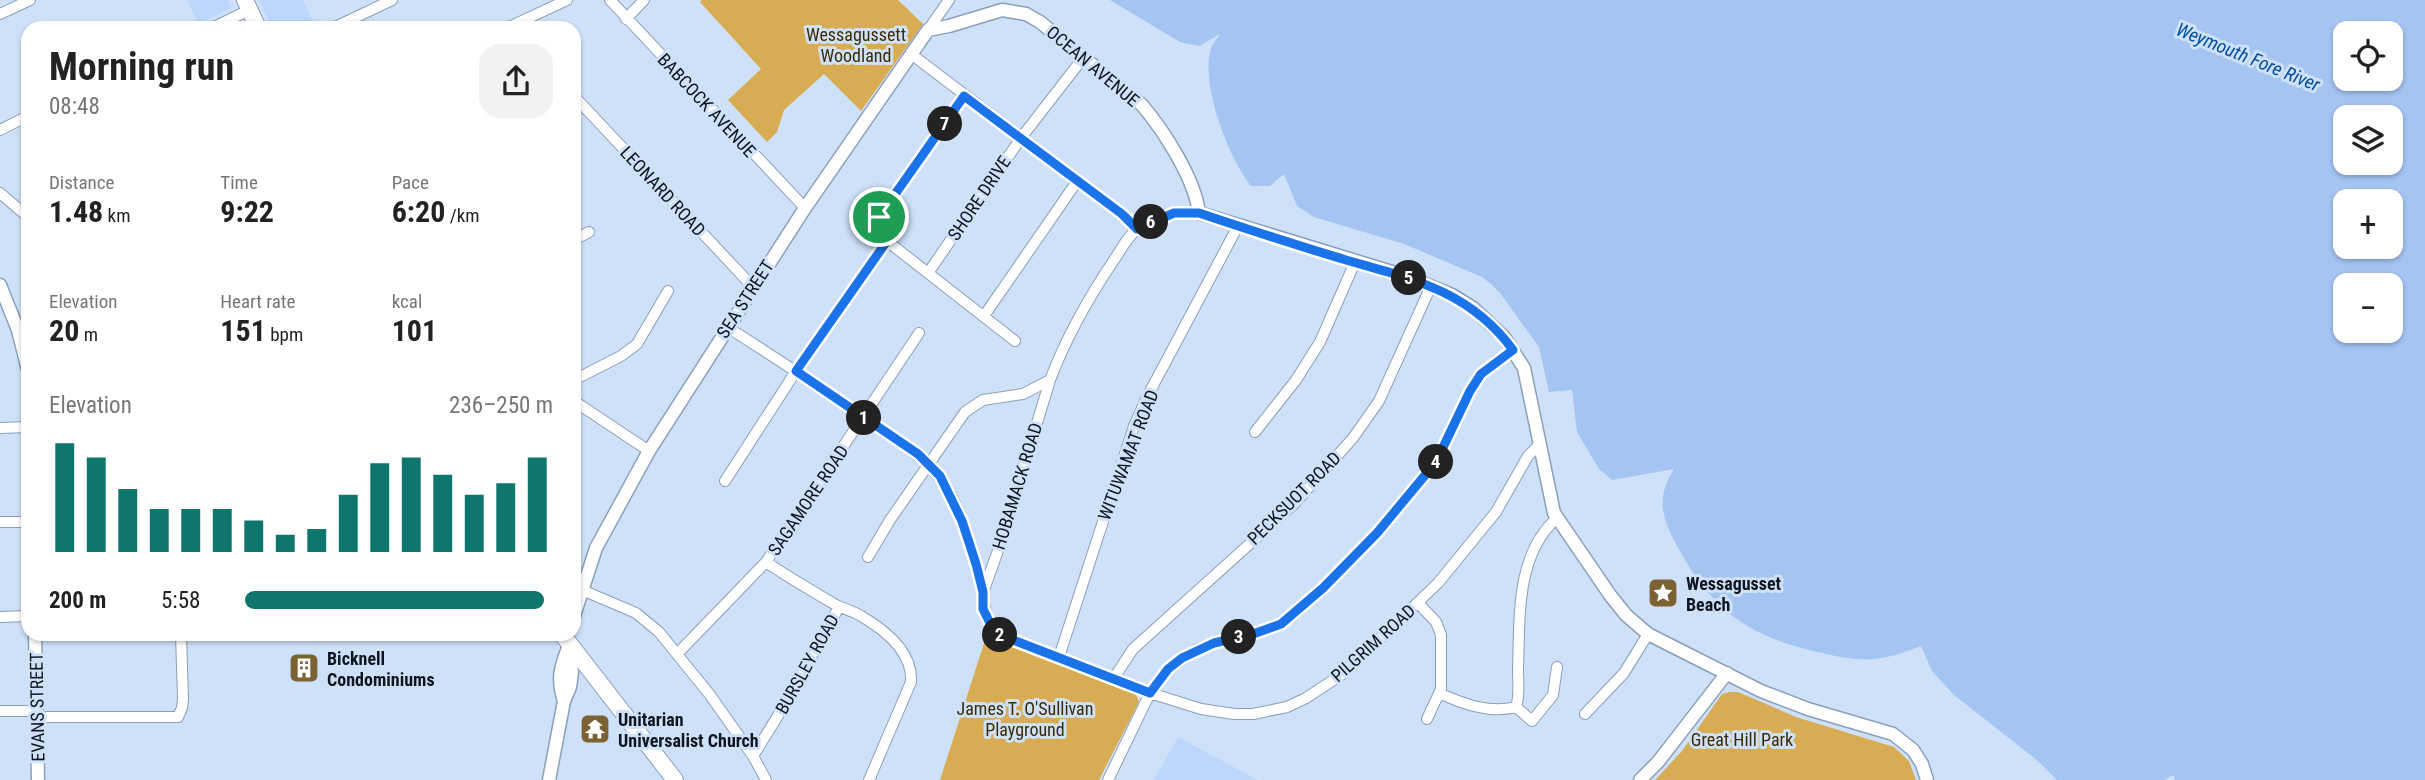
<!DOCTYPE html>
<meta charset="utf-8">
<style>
:root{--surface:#fff;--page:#f2f2f2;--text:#222;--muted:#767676;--accent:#0f766e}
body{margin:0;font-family:"Roboto Condensed",sans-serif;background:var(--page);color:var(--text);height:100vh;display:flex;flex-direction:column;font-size:26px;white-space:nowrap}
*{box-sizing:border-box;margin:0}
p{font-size:23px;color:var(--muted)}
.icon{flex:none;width:38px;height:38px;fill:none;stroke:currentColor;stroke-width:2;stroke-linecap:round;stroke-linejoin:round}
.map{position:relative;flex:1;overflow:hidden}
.details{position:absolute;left:21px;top:21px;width:560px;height:620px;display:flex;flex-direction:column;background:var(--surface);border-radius:21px;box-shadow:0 2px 5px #0004}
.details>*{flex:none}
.tools{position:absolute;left:2333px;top:21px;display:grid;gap:14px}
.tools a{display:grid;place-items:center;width:70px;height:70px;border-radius:14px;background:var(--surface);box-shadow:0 2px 5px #0004;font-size:35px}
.pin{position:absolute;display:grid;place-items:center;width:60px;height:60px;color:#fff;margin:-30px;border:4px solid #fff;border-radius:50%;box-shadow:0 2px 7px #0007}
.km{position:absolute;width:35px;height:35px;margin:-18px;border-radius:50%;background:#222;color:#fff;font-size:19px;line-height:35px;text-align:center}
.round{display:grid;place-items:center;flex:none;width:74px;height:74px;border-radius:21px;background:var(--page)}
.head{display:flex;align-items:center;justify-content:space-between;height:119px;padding:0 28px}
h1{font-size:38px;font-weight:700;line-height:52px}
.figures{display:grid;grid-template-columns:repeat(3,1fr);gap:10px;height:119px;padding:7px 28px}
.figures div{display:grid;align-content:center}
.figures b{font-size:30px;font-weight:700}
.figures small{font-size:19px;font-weight:400}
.figures p{font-size:19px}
.chart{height:196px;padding:14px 28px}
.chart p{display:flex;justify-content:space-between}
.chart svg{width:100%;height:126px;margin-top:7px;stroke:var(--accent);stroke-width:6}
ul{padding:0 28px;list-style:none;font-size:23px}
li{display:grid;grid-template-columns:112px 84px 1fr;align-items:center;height:52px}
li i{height:18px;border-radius:9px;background:var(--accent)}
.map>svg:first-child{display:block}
.built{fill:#bdd7fc}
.green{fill:#d8ac53}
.water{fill:#a4c4f2;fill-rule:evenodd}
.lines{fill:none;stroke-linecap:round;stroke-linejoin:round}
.minor-casing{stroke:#8a9fbb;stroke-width:12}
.tertiary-casing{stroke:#8a9fbb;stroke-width:15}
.primary-casing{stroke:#8a9fbb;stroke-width:18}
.minor{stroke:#fff;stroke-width:10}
.tertiary{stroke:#fff;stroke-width:12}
.primary{stroke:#fff;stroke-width:16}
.route-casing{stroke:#fff;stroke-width:14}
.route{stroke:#1a73e8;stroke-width:9}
.labels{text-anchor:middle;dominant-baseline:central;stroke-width:6;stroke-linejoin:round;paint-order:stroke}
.park-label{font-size:18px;fill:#3c2a00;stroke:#cfe1f9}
.street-label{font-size:18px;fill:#0d151f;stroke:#cfe1f9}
.poi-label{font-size:18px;font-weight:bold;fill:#0d151f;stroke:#cfe1f9;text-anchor:start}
.water-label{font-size:19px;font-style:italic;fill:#004ea3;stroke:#cfe1f9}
</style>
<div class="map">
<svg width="2425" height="780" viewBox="0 0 2425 780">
<rect width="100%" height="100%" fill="#cfe1f9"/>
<path class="built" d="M187,0H228L231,8L198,24Z
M259,0H303L315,26L310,28H272Z
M1178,737L1258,780H1154Z"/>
<path class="green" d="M702,0H898L923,24L861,111L824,74L784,110L777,132L767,142L728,100L761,69L700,2Z
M986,637L1136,694L1139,702L1099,780H940Z
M1730,692H1738L1796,717L1894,747L1909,761L1916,780H1655L1682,751L1722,694Z"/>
<path class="water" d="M1110,0H2425V780H2175L2173,775L2164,780H2057L2038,761L1954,695L1932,671L1921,646C1875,664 1860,662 1813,651C1749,636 1713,610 1681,553C1663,521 1654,501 1674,469L1612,480L1599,469L1577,432L1572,390L1549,392L1539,347L1500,293L1491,284L1482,277L1404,244L1314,217L1297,206L1284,174L1270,186H1251C1228,157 1200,84 1211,48C1213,43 1218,38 1220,34L1199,46L1180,42ZM2345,33H2390V79H2345ZM2345,117H2390V163H2345ZM2345,201H2390V247H2345ZM2345,285H2390V331H2345Z"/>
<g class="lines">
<g class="minor-casing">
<path id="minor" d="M610,0L805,208
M0,14L30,0
M626,19L644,0
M212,28L249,10
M333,28L392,0
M507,28L567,0
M928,30L949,0
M911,54L1122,214L1137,229
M574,96L753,287
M964,96L879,217L878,223L887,241L1015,341
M0,130L28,116
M0,193L28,217
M574,240L589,232
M928,273L1021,138L1083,58
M984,316L1078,180
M727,327C773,356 817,385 861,416C895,440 932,458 952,497C964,522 973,550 979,577C985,599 982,613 995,633L1150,693L1201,709L1234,714H1253L1287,707L1306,698L1344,673L1438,583L1496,512L1528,456L1540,444
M574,380L621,356L637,344L668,291
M574,401L649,451
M0,428L28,427
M1255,432L1296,380L1320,342L1355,262
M725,481L796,371L887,241
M0,522H28
M868,557L890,520L965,412L983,400L1023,394L1050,380C1066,338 1089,297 1114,260C1121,250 1127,237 1137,229C1154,217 1178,210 1199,213
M766,562C788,577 812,591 836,605C844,609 853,611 861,616C885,630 913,652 911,682L869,780
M582,590L636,613L659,632L710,695L753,756L766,780
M984,590L1002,539L1050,380
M1418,603L1436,622L1441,635V689L1427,719
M0,617L28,616
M678,653L766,562L919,333
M1059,657L1134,426L1147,397L1238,226
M1114,678L1133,649L1294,504L1353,438L1379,401L1431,286
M1439,693C1463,704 1490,714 1516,707
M1516,707C1520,696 1518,681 1518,669C1520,619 1515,555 1557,518
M1516,707L1532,721L1553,695L1557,667
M0,711H36
M1585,714L1624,673L1648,634
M37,717H178L182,708L183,699L181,634
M753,756L779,714L839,607
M1108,780L1150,693L1168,669L1196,650L1214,643L1253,634L1281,624L1323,588L1377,533L1436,462L1470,392L1481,374L1513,350"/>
</g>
<g class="tertiary-casing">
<path id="tertiary" d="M0,285L18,330L28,370
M574,616L596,548L649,451L805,208L928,30L949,26L1002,10L1026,14L1040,22L1142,105C1164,131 1195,179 1199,213L1405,276L1452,295L1473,308L1504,337L1524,368L1554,513L1610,595L1626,615L1648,634L1761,691L1808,709L1893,734L1913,750L1922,764L1927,780
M35,634L38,780
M564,701C557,680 560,668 568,648
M549,780L564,701L570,687L572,672L569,644
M1640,780L1658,762L1727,673"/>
</g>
<g class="primary-casing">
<path id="primary" d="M245,0L258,28
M562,634L675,780"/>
</g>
<use href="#minor" class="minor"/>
<use href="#tertiary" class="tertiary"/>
<use href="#primary" class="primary"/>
</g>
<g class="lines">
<g class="route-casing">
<path id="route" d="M964,96L1122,214L1137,229L1174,213H1199C1250,230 1301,247 1353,262C1417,280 1471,293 1513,350L1481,374L1470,391L1436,462L1377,533L1323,588L1281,624L1253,634L1214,643L1182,658L1168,669L1150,693L995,633L983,609V592L976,564L962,521L940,476L918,454L796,371L887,241L879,229V217Z"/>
</g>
<use href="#route" class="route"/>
</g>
<defs>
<g id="sight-square" transform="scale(1.575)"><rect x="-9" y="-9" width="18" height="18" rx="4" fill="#7b6233" stroke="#cfe1f9"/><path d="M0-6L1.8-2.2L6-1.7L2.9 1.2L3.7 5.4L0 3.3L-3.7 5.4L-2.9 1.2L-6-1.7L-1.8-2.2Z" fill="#fff"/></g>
<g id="building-square" transform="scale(1.575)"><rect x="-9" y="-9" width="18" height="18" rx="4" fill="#7b6233" stroke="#cfe1f9"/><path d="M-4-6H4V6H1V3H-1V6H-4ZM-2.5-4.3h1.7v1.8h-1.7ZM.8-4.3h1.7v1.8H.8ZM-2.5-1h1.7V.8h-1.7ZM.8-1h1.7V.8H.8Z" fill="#fff"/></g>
<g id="temple-square" transform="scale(1.575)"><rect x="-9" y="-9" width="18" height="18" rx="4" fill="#7b6233" stroke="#cfe1f9"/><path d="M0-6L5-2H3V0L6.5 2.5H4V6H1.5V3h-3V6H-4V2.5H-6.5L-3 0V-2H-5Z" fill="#fff"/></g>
</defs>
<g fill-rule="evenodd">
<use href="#sight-square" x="1663" y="593"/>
<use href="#building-square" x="304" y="668"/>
<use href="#temple-square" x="595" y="729"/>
</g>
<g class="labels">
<g class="park-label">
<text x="856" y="34">Wessagussett<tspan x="856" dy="21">Woodland</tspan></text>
<text x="1025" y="708">James T. O'Sullivan<tspan x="1025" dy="21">Playground</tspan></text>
<text x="1742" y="739">Great Hill Park</text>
</g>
<g class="street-label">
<text transform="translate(1093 66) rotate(40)">OCEAN AVENUE</text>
<text transform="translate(707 105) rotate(47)">BABCOCK AVENUE</text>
<text transform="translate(663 191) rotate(47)">LEONARD ROAD</text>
<text transform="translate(979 198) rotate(-56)">SHORE DRIVE</text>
<text transform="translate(745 299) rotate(-57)">SEA STREET</text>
<text transform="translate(1128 455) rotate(-69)">WITUWAMAT ROAD</text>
<text transform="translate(1017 486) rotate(-73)">HOBAMACK ROAD</text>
<text transform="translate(1294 498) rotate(-45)">PECKSUOT ROAD</text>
<text transform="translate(808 500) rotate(-56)">SAGAMORE ROAD</text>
<text transform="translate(1373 643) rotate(-42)">PILGRIM ROAD</text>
<text transform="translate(807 664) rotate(-61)">BURSLEY ROAD</text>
<text transform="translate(37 707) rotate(-91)">EVANS STREET</text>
</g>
<g class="poi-label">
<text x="1686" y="583">Wessagusset<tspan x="1686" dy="21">Beach</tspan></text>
<text x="327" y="658">Bicknell<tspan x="327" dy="21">Condominiums</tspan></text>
<text x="618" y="719">Unitarian<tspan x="618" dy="21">Universalist Church</tspan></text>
</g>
<g class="water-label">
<text transform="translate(2248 57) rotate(22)">Weymouth Fore River</text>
</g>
</g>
</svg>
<div class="tools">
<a><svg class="icon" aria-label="locate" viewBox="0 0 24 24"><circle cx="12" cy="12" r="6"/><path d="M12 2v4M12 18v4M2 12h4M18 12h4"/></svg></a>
<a><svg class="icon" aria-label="layers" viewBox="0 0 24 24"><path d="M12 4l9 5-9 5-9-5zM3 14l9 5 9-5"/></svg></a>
<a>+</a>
<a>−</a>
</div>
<div class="pin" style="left:879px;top:217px;background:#1e9e55"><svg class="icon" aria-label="arrive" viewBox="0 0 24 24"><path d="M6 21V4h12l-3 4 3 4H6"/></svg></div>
<b class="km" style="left:864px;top:418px">1</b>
<b class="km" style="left:1000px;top:635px">2</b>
<b class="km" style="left:1239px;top:637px">3</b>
<b class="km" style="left:1436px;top:462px">4</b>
<b class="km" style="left:1409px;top:278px">5</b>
<b class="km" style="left:1151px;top:222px">6</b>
<b class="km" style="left:945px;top:124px">7</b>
<section class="details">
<div class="head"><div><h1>Morning run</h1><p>08:48</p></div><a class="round"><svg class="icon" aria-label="share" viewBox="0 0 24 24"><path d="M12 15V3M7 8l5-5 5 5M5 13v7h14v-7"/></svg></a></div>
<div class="figures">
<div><p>Distance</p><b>1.48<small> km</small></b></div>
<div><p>Time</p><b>9:22</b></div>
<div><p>Pace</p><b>6:20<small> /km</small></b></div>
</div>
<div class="figures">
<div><p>Elevation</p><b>20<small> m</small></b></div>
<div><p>Heart rate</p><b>151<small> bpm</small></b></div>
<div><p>kcal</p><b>101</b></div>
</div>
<div class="chart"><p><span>Elevation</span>236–250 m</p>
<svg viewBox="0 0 160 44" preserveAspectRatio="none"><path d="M5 44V6M15 44V11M25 44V22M35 44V29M45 44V29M55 44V29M65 44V33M75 44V38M85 44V36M95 44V24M105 44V13M115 44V11M125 44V17M135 44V24M145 44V20M155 44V11"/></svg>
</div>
<ul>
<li><b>200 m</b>5:58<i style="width:97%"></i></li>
</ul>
</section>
</div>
